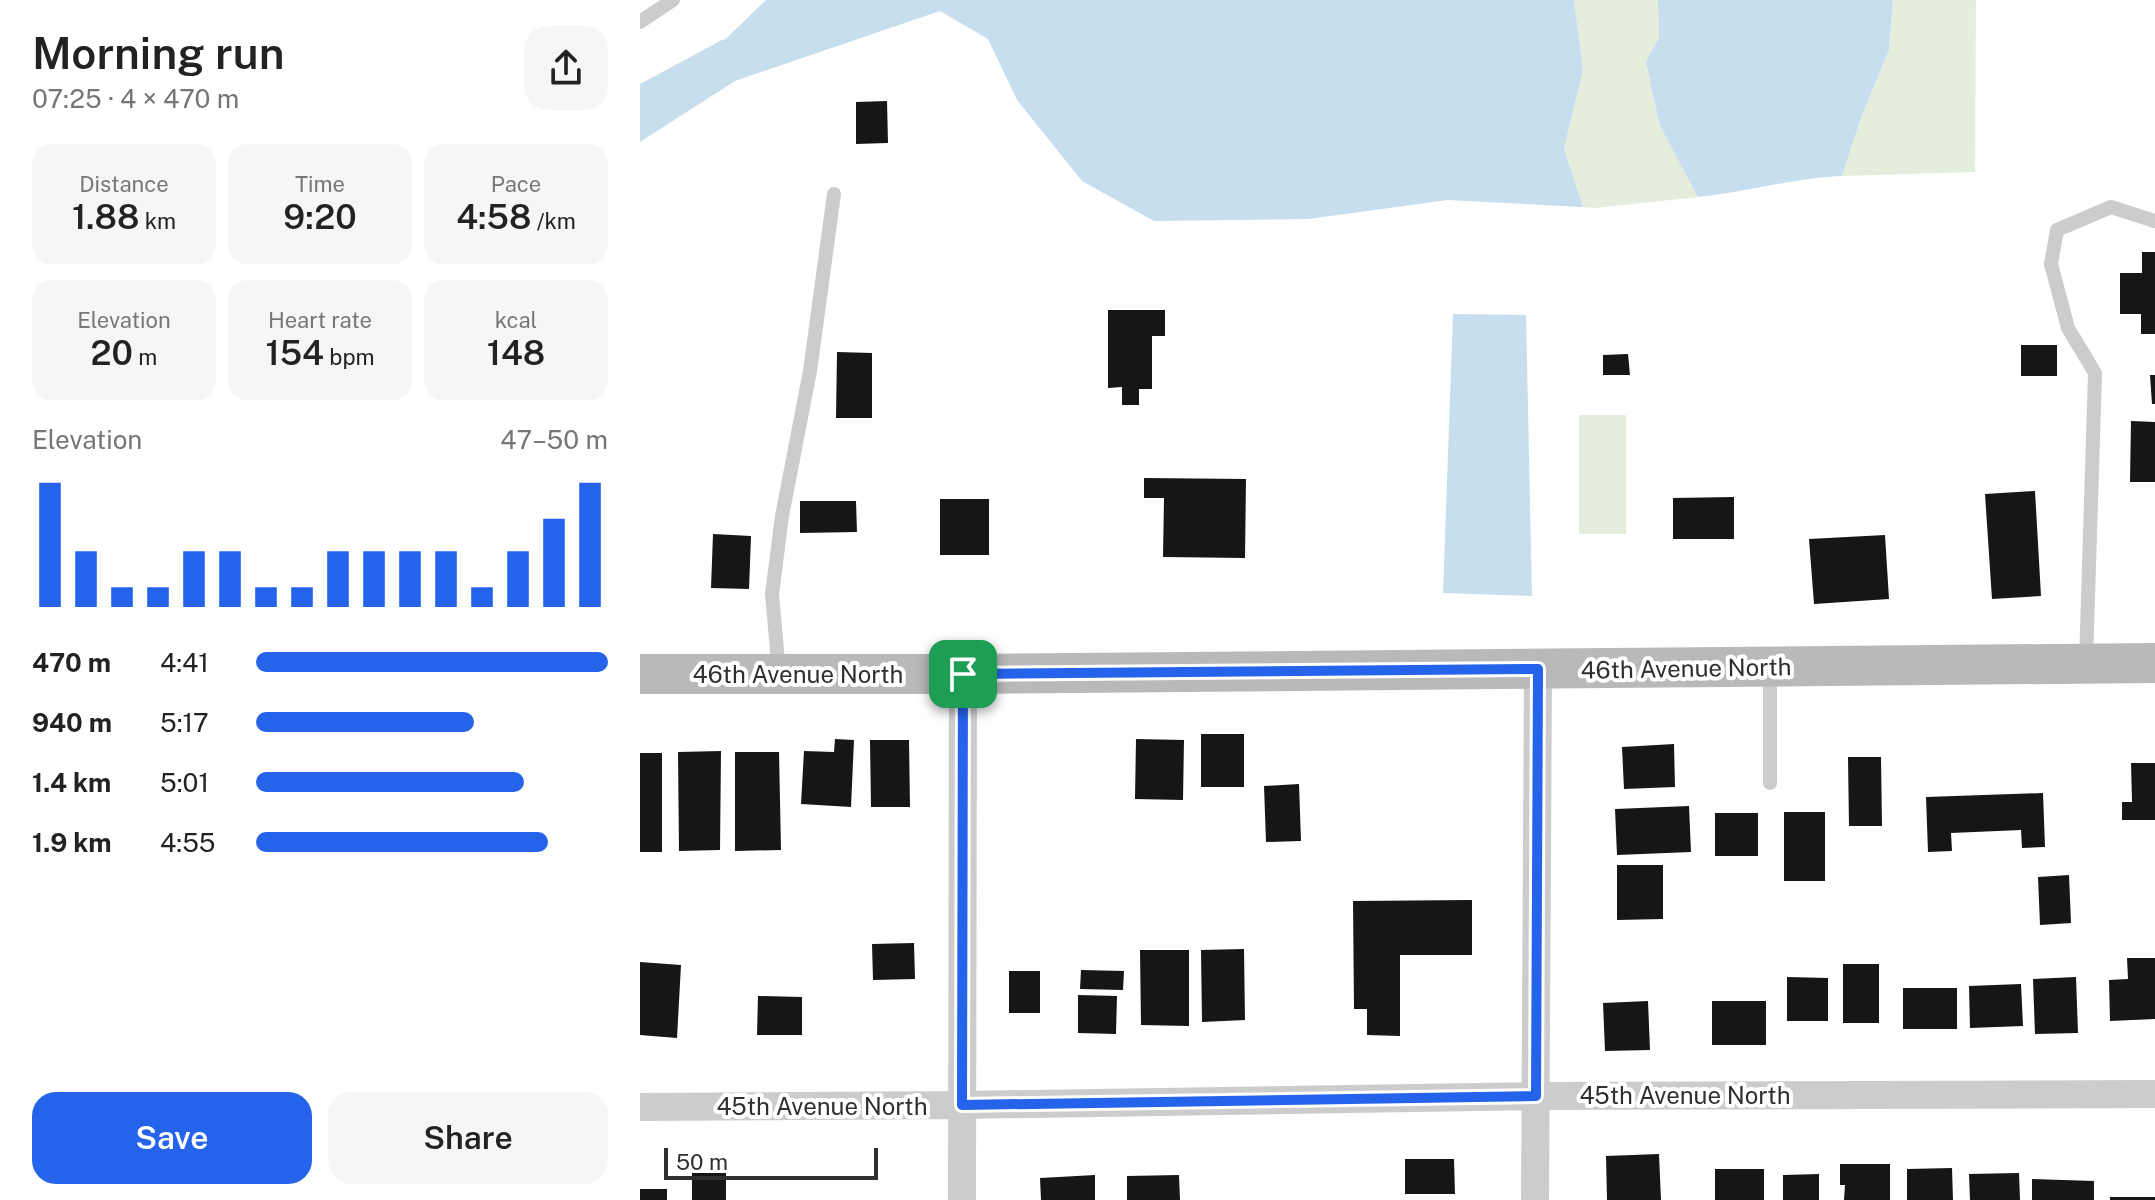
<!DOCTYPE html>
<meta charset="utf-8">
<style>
:root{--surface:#fff;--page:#f6f6f6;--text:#222;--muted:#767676;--accent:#2563eb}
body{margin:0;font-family:"Public Sans",sans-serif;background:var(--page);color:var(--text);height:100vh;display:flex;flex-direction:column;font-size:30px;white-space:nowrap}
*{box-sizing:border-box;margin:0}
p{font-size:26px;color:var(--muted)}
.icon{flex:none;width:44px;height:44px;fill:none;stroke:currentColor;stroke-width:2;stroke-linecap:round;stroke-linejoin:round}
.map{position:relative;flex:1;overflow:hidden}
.panel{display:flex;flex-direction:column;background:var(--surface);width:640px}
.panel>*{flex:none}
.scale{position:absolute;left:24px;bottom:20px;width:214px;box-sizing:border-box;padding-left:8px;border:4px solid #2f2f2f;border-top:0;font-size:22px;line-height:28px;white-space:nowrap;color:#2f2f2f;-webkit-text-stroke:6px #fff;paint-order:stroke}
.pin{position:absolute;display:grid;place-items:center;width:68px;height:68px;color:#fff;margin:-34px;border-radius:16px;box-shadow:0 4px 12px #0006}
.round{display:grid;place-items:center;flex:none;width:84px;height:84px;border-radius:24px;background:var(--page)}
.headline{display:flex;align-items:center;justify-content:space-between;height:136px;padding:0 32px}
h1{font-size:44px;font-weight:600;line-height:60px}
.figures{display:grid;grid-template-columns:repeat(3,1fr);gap:12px;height:136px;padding:8px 32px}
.figures div{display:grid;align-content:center;border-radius:20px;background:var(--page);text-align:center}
.figures b{font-size:34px;font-weight:600}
.figures small{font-size:22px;font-weight:400}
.figures p{font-size:22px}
.chart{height:224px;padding:16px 32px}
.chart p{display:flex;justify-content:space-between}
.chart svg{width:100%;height:144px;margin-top:8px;stroke:var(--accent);stroke-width:6}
.action{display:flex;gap:16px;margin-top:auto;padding:16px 32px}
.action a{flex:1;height:92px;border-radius:24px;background:var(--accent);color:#fff;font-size:32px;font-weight:600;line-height:92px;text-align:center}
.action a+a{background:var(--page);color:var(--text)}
ul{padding:0 32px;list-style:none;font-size:26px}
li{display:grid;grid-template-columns:128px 96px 1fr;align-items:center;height:60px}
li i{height:20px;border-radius:10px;background:var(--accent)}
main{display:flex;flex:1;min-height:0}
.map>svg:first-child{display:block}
.green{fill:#e5eedc}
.water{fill:#c7deef}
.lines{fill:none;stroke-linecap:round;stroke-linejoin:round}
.stream{stroke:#c7deef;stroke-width:9}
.building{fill:#161616}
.lane{stroke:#ccc;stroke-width:14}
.street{stroke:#ccc;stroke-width:28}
.secondary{stroke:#b9b9b9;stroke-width:40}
.route-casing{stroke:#fff;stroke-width:16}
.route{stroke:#2563eb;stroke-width:10}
.labels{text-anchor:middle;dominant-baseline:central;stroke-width:8;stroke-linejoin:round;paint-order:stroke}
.street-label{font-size:24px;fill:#2f2f2f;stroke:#fff}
</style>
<main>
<section class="panel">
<div class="headline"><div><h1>Morning run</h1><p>07:25 · 4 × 470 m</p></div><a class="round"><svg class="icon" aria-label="share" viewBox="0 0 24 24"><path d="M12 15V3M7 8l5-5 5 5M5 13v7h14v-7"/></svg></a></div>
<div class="figures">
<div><p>Distance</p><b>1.88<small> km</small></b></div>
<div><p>Time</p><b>9:20</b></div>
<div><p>Pace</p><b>4:58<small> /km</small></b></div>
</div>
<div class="figures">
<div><p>Elevation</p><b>20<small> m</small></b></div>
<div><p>Heart rate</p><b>154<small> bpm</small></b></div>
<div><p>kcal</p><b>148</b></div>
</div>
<div class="chart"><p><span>Elevation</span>47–50 m</p>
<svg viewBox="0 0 160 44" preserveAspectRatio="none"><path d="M5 44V6M15 44V27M25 44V38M35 44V38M45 44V27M55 44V27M65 44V38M75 44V38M85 44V27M95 44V27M105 44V27M115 44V27M125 44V38M135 44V27M145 44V17M155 44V6"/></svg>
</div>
<ul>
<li><b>470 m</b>4:41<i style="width:100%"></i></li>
<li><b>940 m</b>5:17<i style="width:62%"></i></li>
<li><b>1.4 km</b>5:01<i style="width:76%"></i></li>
<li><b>1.9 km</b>4:55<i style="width:83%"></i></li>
</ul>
<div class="action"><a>Save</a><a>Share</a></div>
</section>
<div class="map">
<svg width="1515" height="1200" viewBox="0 0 1515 1200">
<rect width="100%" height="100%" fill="#fff"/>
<path class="green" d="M934,0H1018L1019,38L1006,61L1011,87L1020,126L1058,197L955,208L943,207L924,149L943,70Z
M1253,0H1336L1335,172L1202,176L1221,118L1249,50Z
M939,415H986V534H939Z"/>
<path class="water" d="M126,0H934L943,70L924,149L943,207L808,200L668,219L514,221L442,181L377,100L348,39L300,11L95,81L0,142V92L73,51Z
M1018,0H1253L1249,50L1221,118L1202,176C1153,178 1107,192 1058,197L1020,126L1011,87L1006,61L1019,38Z
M813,314L886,315L892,596L803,593Z"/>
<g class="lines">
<path class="stream" d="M0,89L84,44"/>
</g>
<path class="building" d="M247,101L248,143L216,144V102Z
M1502,252H1515V334H1501V314H1480V273H1502Z
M468,310H525V336H512V389H499V405H482V387L468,388Z
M1381,345H1417V376H1381Z
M197,352L232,353V418H196Z
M988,354L990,375H963V355Z
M1510,375H1515V404H1512Z
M1491,421L1515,422V482H1490Z
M504,478L606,479L605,558L523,557L524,498H504Z
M1395,491L1401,596L1352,599L1345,494Z
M1094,497V539H1033V498Z
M300,499H349V555H300Z
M160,501H216L217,532L160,533Z
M73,534L111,536L109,589L71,588Z
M1245,535L1249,599L1174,604L1169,539Z
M561,734H604V787H561Z
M195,739L214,740L211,807L161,804L164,751L194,752Z
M496,739L544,740L543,800L495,799Z
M230,740H269L270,807H231Z
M1034,744L1035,787L984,789L982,747Z
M81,751L80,850L39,851L38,752Z
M95,752H139L141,850L95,851Z
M0,753H22V852H0Z
M1208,757H1241L1242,826H1209Z
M1491,763H1515V820H1482V802H1492Z
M659,784L661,841L626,842L624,786Z
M1403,793L1405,847L1382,848L1381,830L1311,833L1312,851L1288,852L1286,797Z
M1049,806L1051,852L977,855L975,809Z
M1144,812H1185V881H1144Z
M1075,813H1118V856H1075Z
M977,865H1023V919L977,920Z
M1429,875L1431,923L1400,925L1398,877Z
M832,900V955H760V1036L727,1035V1009H714L713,901Z
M274,943L275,979L233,980L232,944Z
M604,949L605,1020L562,1022L561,950Z
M500,950H549V1026L501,1025Z
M1487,958H1515V1019L1470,1021L1469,980L1488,979Z
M0,962L41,965L37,1038L0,1035Z
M1203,964H1239V1023H1203Z
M441,970L484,971L483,990L440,989Z
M369,971H400V1013H369Z
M1147,977L1188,978V1021H1147Z
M1436,977L1438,1033L1395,1034L1393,979Z
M1381,984L1383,1026L1330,1028L1329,986Z
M1263,988H1317V1029H1263Z
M438,995L477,996L476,1034L438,1033Z
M118,996L162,997V1035H117Z
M1008,1001L1010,1050L965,1051L963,1003Z
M1072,1001H1126V1045H1072Z
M1019,1154L1021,1200H967L966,1156Z
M765,1159H814L815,1194H765Z
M1200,1164H1250V1200H1204L1205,1185H1200Z
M1312,1168L1313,1200H1267V1169Z
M1075,1169H1124V1200H1075Z
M52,1173H86V1200H52Z
M1379,1173L1380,1200H1330L1329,1174Z
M1179,1174V1200H1143V1175Z
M455,1175V1200H401L400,1178Z
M539,1175L540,1200H487V1176Z
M1392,1179L1454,1181V1200H1392Z
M0,1189H27V1200H0Z
M1470,1197H1515V1200H1470Z"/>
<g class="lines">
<path class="lane" d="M0,22L33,0
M1446,661L1455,373L1428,328L1411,264L1417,230L1471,207L1515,221
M1130,668V783
M139,673L132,594L142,516L170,371L194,194"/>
<path class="street" d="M0,1107L322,1105L896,1096L1515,1094
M322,1200L323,674
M895,1200L898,669"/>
<path class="secondary" d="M0,674H323L1515,663"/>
</g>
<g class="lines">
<g class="route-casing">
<path id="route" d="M898,669L896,1096L322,1105L323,674Z"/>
</g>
<use href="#route" class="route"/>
</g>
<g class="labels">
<g class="street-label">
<text transform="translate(1046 668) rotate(-1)">46th Avenue North</text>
<text x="158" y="674">46th Avenue North</text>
<text x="1045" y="1095">45th Avenue North</text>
<text x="182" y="1106">45th Avenue North</text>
</g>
</g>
</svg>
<div class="scale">50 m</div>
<div class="pin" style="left:323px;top:674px;background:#1e9e55"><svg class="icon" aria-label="arrive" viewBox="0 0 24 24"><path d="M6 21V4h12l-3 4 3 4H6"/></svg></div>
</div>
</main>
